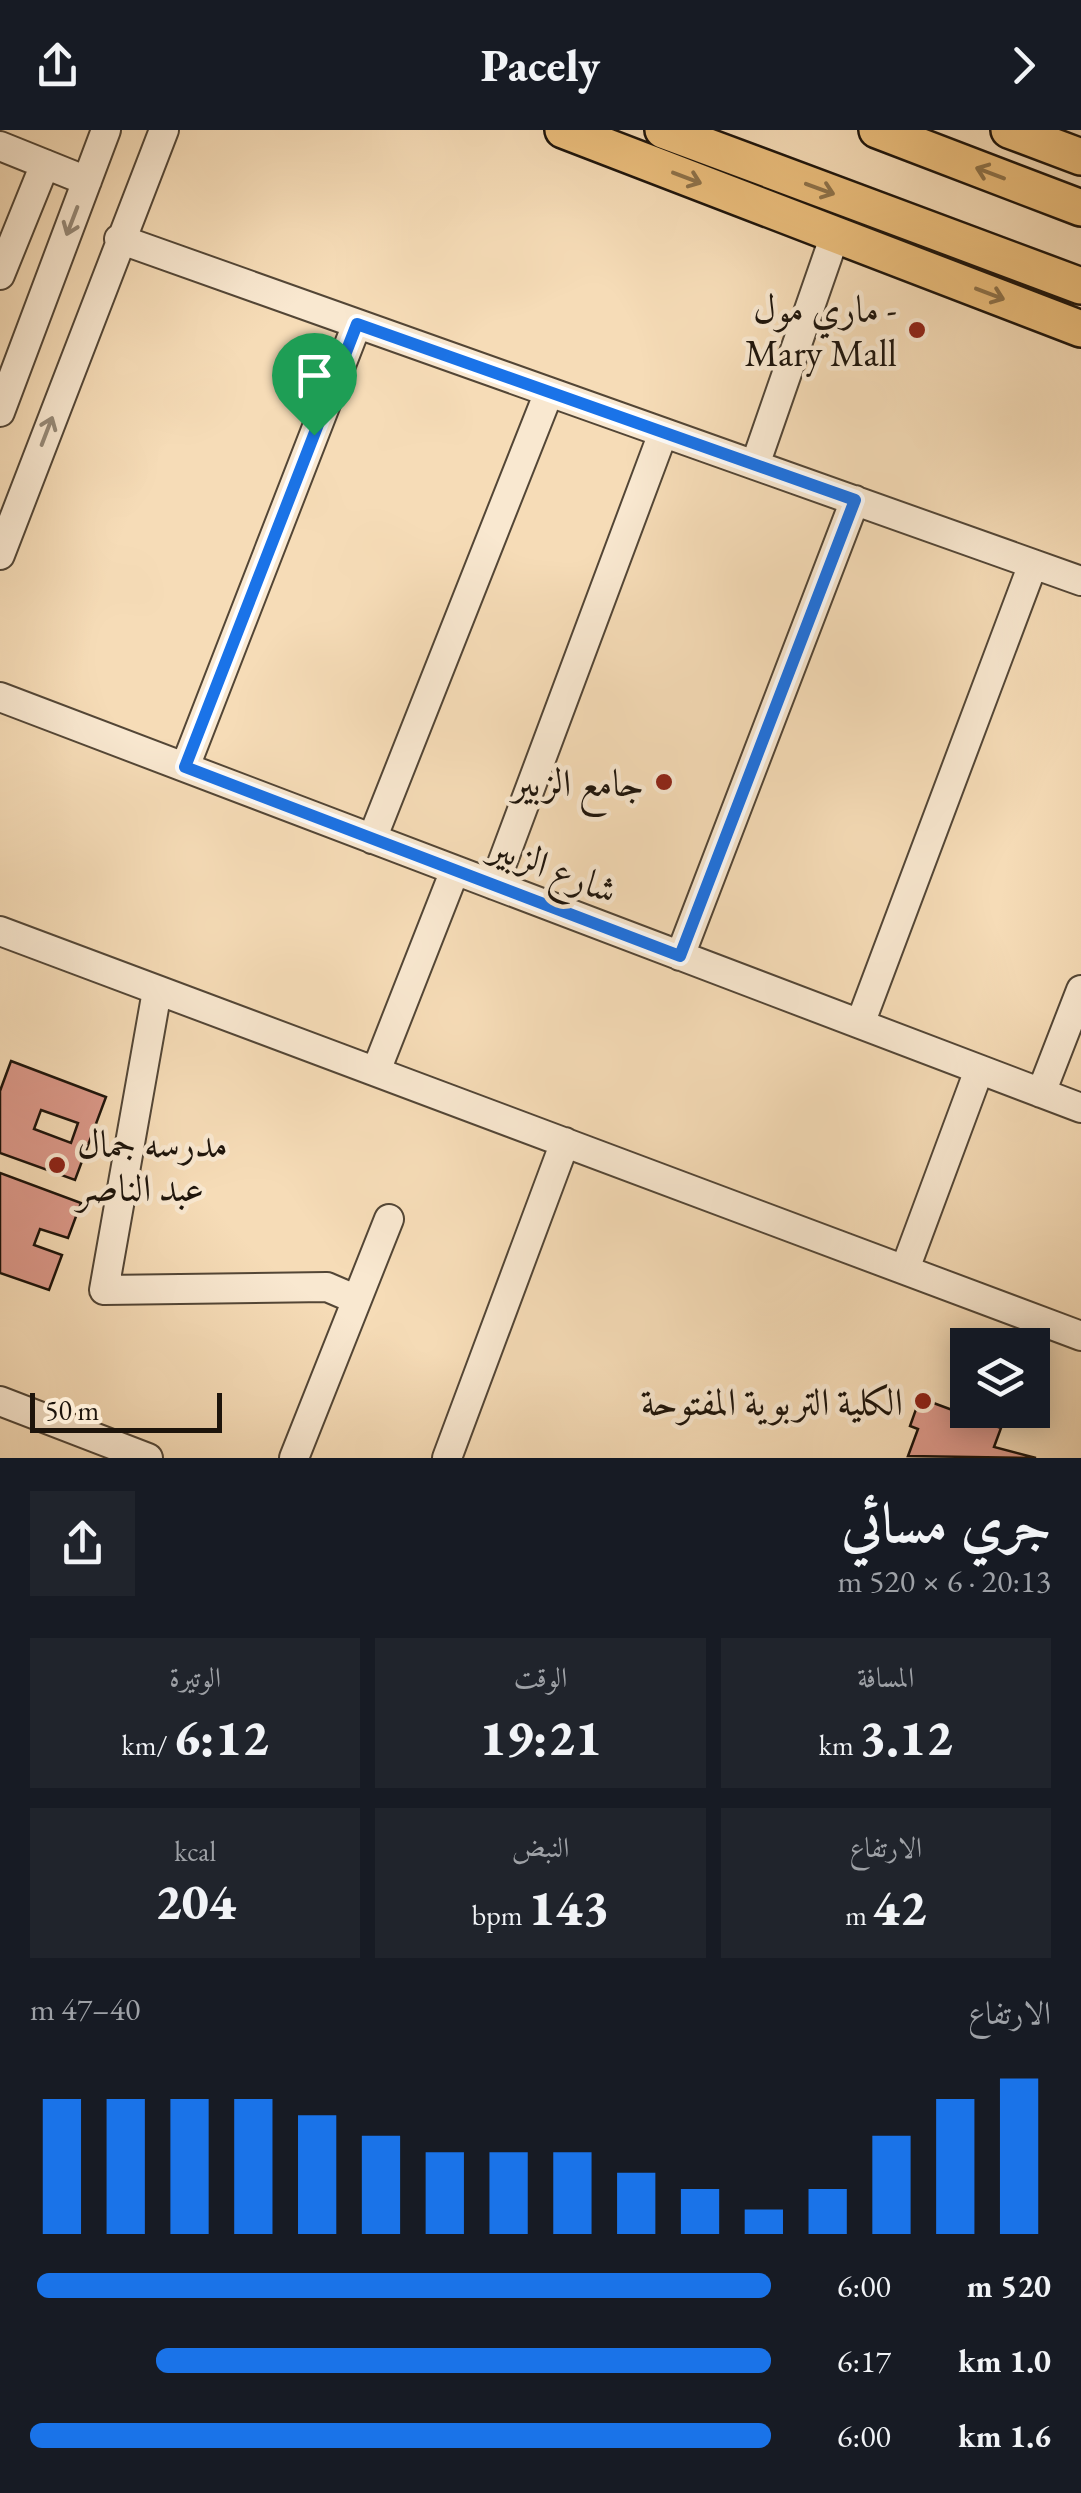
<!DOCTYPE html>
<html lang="ar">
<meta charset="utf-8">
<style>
:root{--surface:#171b24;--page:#20242c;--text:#f1f3f6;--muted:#9ea1a6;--accent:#1a73e8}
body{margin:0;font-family:"EB Garamond",Amiri,serif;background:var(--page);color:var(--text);direction:rtl;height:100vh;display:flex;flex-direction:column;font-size:38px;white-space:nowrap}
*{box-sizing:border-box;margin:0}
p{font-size:32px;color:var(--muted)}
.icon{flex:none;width:55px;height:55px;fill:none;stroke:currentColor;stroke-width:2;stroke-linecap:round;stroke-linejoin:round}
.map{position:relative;height:1328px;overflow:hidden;direction:ltr}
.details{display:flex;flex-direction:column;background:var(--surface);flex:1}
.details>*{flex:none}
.tools{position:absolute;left:950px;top:1198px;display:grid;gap:20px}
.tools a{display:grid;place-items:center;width:100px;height:100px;border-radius:0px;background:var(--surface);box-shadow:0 5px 25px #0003;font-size:50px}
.scale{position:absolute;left:30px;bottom:25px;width:192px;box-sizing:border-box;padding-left:10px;border:5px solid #1d140b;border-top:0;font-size:28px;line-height:35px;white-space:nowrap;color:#1d140b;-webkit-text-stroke:8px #f9e8d0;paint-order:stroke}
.pin{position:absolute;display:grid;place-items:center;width:85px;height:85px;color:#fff;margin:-102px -42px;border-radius:50% 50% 50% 0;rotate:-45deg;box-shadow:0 0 10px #0007}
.pin .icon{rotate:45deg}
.round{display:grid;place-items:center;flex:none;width:105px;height:105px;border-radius:0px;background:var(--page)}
.summary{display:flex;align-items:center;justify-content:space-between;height:170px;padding:0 30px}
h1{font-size:55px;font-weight:800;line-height:75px}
.figures{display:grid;grid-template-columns:repeat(3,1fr);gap:15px;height:170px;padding:10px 30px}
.figures div{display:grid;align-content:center;border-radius:0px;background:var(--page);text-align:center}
.figures b{font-size:50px;font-weight:800}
.figures small{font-size:28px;font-weight:400}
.figures p{font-size:28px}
.chart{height:280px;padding:20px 30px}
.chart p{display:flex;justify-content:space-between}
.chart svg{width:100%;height:180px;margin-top:10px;stroke:var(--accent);stroke-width:6}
ul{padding:0 30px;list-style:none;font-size:32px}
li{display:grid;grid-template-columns:160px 120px 1fr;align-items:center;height:75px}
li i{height:25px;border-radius:12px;background:var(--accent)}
header{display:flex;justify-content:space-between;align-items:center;height:130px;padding:0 30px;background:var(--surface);font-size:45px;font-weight:800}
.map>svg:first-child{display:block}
.building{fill:#dc998a;stroke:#1d140b;stroke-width:2.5;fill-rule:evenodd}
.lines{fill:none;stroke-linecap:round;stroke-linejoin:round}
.minor-casing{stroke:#534636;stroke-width:32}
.major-casing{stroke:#1d140b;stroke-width:40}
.minor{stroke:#f9e8d0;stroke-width:28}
.major{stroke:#ebbe7c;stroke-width:35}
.oneway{stroke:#8e7249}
.oneway2{stroke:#968977}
.route-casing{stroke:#fff;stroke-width:20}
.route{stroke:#1a73e8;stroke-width:12}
.poi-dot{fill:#8f2418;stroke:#f9e8d0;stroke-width:4}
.labels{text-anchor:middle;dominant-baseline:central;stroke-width:9;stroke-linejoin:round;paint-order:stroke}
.poi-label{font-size:38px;fill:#1d140b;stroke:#f9e8d0;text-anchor:end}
.street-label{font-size:38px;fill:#1d140b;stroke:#f9e8d0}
</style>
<header><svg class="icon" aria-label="forward" viewBox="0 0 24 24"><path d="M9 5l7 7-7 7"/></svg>Pacely<svg class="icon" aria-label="share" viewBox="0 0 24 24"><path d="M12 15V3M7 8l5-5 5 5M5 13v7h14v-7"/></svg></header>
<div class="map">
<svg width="1081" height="1328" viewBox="0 0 1081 1328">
<rect width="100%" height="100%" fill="#f6dcb7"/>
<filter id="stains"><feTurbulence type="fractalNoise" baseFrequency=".002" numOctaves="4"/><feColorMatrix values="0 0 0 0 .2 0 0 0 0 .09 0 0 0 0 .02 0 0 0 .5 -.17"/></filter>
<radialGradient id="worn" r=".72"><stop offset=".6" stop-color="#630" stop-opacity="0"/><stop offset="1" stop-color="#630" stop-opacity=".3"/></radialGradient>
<path class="building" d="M11,931L106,967L75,1050L0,1023V961ZM41,980L78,993L71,1013L34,999Z
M0,1043L81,1073L68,1108L40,1099L34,1115L62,1125L49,1160L0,1143Z
M920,1268L1001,1298L994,1317L1036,1328L908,1326L918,1299L910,1296Z"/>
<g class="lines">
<g class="minor-casing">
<path id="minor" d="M0,16L87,51
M119,109L1081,451
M0,145L45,34
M0,282L106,0
M755,335L835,105
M0,425L164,0
M0,567L1081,978
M185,637L357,194
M372,709L549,262
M494,755L663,303
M0,801L1081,1206
M680,826L855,370
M157,861L104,1160L327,1157L355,1169
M860,894L1033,434
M376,941L455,740
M1041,963L1081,860
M905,1139L979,940
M0,1271L148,1328
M294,1328L389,1089
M447,1328L565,1012"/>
</g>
<g class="major-casing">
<path id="major" d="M563,0L1081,199
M663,0L1081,156
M877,0L1081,78
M1009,0L1081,27"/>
</g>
<use href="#minor" class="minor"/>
<use href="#major" class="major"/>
</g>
<defs><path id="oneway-shaft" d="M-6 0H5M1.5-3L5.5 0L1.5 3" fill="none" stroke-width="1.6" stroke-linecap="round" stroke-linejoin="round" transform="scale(2.5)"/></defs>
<g class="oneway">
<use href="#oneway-shaft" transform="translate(990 43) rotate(-159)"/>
<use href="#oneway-shaft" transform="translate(687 48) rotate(21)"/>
<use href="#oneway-shaft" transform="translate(820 59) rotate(20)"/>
<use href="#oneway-shaft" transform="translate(990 164) rotate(21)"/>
</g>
<g class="oneway2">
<use href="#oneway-shaft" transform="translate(72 91) rotate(111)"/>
<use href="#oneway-shaft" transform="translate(47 301) rotate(-69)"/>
</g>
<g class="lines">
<g class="route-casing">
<path id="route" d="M357,194L855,370L680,826L185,637Z"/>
</g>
<use href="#route" class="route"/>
</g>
<g class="poi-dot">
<circle cx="917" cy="200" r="10"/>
<circle cx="664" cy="652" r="10"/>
<circle cx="57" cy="1035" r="10"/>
<circle cx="923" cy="1271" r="10"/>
</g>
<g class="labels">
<g class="poi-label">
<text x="897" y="178">ماري مول -<tspan x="897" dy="44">Mary Mall</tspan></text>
<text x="644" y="652">جامع الزبير</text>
<text x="77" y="1013" text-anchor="start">مدرسه جمال<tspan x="77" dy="44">عبد الناصر</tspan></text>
<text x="903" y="1271">الكلية التربوية المفتوحة</text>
</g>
<g class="street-label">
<text transform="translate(554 738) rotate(21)">شارع الزبير</text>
</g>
</g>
<rect width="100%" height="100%" filter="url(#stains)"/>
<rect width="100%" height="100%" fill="url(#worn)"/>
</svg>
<div class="tools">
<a><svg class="icon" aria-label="layers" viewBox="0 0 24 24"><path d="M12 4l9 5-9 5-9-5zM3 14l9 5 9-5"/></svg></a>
</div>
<div class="scale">50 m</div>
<div class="pin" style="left:314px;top:305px;background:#1e9e55"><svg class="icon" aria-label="arrive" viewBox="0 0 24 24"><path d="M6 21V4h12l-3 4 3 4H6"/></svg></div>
</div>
<section class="details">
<div class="summary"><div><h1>جري مسائي</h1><p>20:13 · 6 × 520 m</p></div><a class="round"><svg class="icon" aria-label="share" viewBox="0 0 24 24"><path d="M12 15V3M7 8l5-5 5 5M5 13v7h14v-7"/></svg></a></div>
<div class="figures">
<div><p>المسافة</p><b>3.12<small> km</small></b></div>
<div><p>الوقت</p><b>19:21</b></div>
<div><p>الوتيرة</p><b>6:12<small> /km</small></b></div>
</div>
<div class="figures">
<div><p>الارتفاع</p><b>42<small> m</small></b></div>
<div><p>النبض</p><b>143<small> bpm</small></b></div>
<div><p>kcal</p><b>204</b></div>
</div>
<div class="chart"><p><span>الارتفاع</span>40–47 m</p>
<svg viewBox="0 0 160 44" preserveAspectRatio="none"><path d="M5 44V11M15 44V11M25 44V11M35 44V11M45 44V15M55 44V20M65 44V24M75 44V24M85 44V24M95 44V29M105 44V33M115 44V38M125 44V33M135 44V20M145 44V11M155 44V6"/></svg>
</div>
<ul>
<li><b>520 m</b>6:00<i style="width:99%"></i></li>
<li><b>1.0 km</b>6:17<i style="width:83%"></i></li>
<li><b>1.6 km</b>6:00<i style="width:100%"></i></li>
</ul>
</section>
